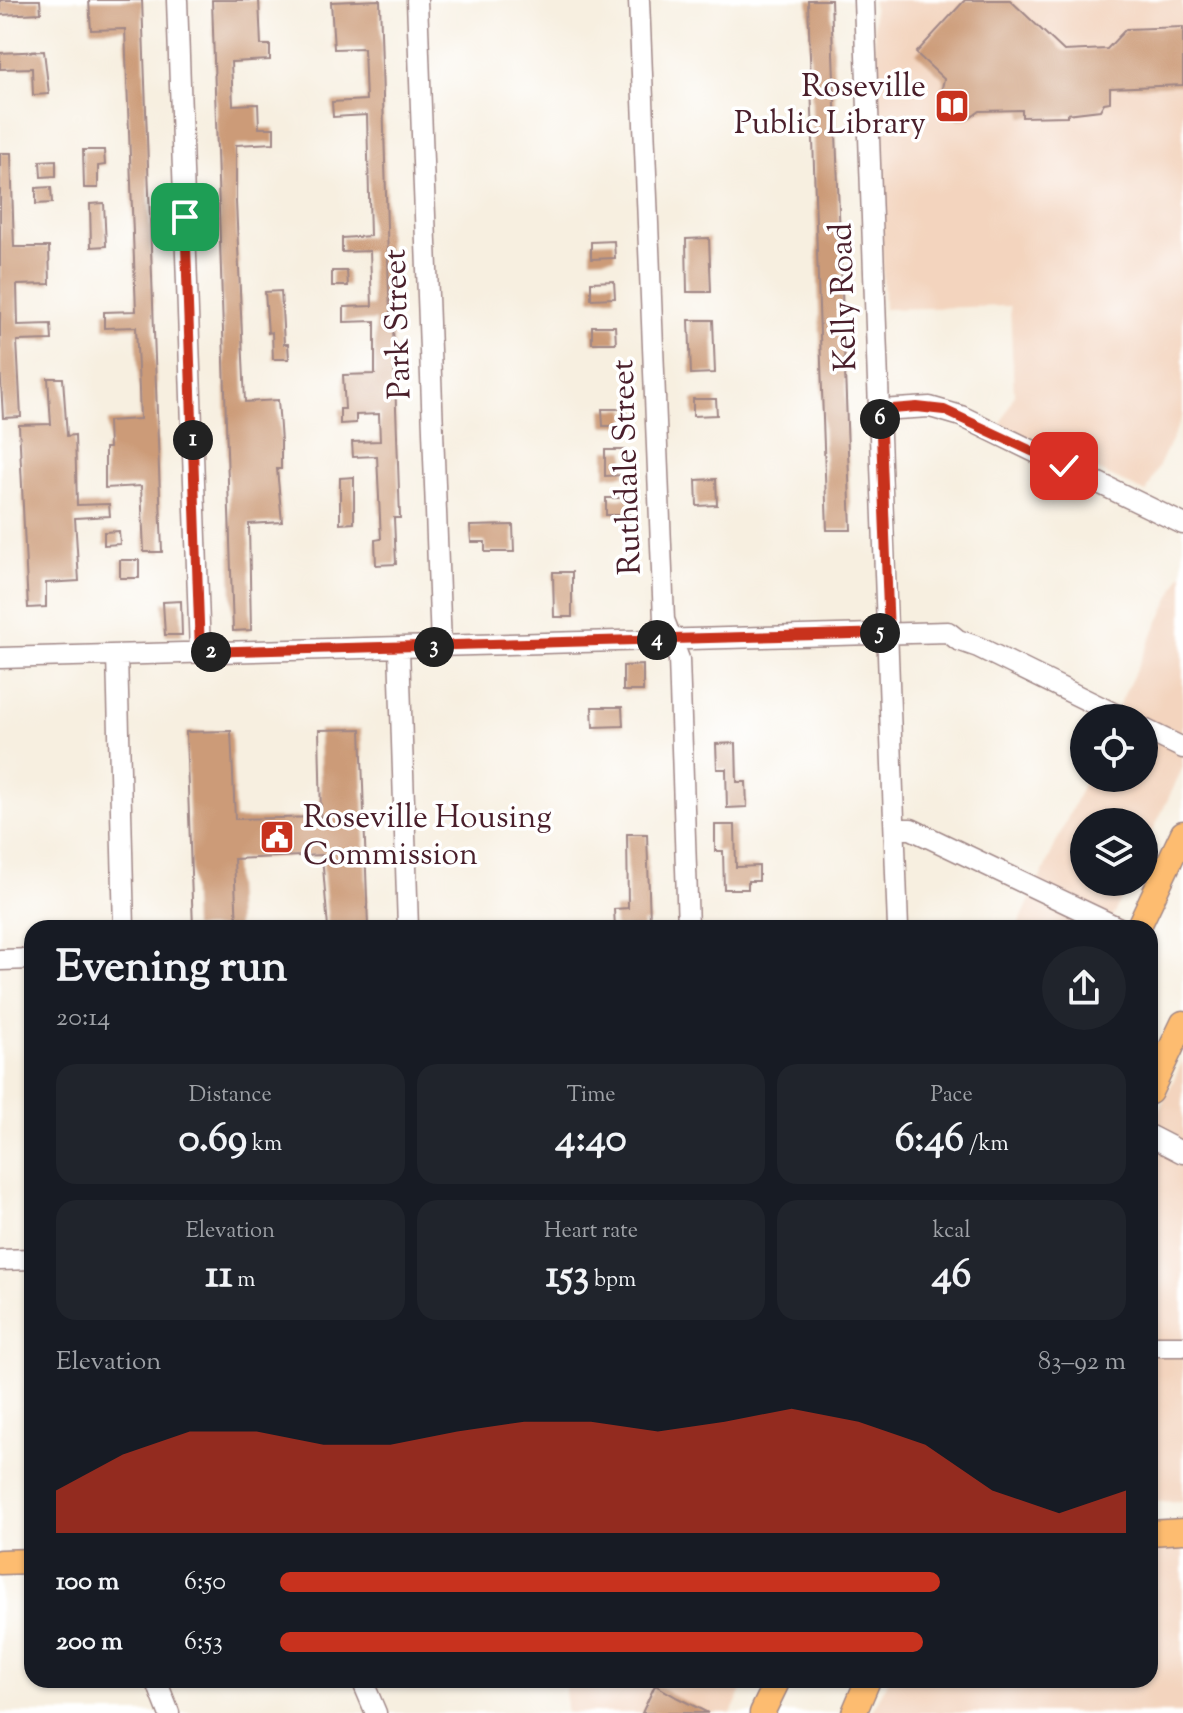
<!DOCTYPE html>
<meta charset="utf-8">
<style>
:root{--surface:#171b24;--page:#20242c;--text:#f1f3f6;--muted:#9ea1a6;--accent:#c8321e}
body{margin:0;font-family:"Sorts Mill Goudy",serif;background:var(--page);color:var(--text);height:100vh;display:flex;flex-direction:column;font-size:30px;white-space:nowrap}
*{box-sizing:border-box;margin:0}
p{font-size:26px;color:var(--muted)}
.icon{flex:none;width:44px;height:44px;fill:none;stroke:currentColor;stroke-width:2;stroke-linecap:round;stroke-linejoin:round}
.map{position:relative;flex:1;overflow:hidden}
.drawer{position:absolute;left:24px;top:920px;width:1134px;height:768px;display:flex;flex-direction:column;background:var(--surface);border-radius:24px;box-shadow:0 2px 6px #0004}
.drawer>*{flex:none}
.buttons{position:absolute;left:1070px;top:704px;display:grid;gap:16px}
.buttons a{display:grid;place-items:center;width:88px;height:88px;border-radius:50%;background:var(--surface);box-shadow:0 2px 6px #0004;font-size:40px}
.pin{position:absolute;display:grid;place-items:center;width:68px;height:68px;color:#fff;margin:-34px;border-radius:16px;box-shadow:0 4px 12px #0006}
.km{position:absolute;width:40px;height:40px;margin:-20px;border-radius:50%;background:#222;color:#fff;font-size:22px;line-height:40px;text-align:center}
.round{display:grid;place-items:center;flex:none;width:84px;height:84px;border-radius:42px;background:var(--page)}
.overview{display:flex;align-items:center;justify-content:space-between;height:136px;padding:0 32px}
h1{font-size:44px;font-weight:700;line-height:60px}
.stats{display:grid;grid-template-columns:repeat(3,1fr);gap:12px;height:136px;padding:8px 32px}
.stats div{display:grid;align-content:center;border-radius:20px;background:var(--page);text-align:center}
.stats b{font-size:40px;font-weight:700}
.stats small{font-size:22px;font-weight:400}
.stats p{font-size:22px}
.chart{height:224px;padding:16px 32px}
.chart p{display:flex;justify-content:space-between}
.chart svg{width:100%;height:144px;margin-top:8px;fill:var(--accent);opacity:.7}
ul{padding:0 32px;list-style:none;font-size:26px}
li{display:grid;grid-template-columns:128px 96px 1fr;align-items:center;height:60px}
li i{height:20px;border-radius:10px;background:var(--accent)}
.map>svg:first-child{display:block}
.built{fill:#f3d4be}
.building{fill:#cc9b78}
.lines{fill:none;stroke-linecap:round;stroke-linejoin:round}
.minor-casing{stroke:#a08786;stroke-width:23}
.major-casing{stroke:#a08786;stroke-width:27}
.minor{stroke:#fff;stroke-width:20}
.major{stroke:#fdbc70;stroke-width:24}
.route-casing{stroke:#fff;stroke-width:16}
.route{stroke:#c8321e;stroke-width:10}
.labels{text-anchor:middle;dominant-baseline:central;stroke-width:7;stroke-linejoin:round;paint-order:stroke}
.poi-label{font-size:32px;fill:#4a1f2b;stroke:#fff;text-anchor:end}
.street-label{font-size:32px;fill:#4a1f2b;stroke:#fff}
</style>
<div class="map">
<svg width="1183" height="1713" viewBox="0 0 1183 1713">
<rect width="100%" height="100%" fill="#fff"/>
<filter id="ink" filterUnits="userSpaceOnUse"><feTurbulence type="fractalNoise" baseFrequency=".0125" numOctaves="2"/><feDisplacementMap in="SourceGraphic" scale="16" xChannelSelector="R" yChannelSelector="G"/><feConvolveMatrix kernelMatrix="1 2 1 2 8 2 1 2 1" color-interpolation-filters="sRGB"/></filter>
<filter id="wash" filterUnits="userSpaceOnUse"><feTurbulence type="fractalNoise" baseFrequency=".006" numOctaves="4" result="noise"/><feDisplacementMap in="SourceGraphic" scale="32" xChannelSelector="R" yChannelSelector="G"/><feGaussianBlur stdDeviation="1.8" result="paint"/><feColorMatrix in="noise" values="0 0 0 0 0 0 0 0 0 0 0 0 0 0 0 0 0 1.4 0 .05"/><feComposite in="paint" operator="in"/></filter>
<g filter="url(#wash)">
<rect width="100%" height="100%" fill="#f7efe0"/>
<path class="built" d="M873,0H1183V415L1146,493L1001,425L1014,395L1010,306L884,309Z
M1183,571V767L1144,850V822H1084V882H1129L1107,928H1017L1086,778H1144V718H1113Z
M1183,1061V1501L1150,1502V1129Z
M1183,1546V1713H872L888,1680H1150V1547Z
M565,1680H747L731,1713H566Z"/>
<g id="blocks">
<path class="building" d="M0,0H40L41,13L0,15Z
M89,0H142L162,552H144L141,486L105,488V448H109L108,421L140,419L139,389L136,327L104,328V312L136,311L125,29L91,30Z
M212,0H259L261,45H270V60L231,62L233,105L258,104L259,128H274V143L236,145V202L245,402L278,400L281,442V469H277L282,522L249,524L251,630L233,631Z
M380,0L389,292L391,326H393L400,518H394L396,564L376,565L375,540L381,539L377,456L353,457L352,442L380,441L379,414L356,415V423L340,424V409H345L343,375L375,374V321L344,322V307L372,306L370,251L342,252V238L370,236L367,115L333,117L332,102L366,100L364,48L334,49L331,2Z
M808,0H831L851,530H827Z
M965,0H1010L1064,51L1107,49L1126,29L1183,27V85L1110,88V102L1104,103L1100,110L1067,114V116L1022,117V110L980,111L970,118L958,119L947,114L939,101L944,79L916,53Z
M44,51L49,94L33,95L32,68L0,69V53Z
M83,150H104L105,165L98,166V188H84Z
M0,153H11L14,247H49L50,284L17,285L18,325L51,324L52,340L17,341L21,417L3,418L0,364Z
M56,160V176L41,177L40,161Z
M51,187L52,203L36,204V188Z
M104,203L106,246L91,247L90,204Z
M709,238L711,292H687L686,239Z
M614,241L615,258L591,259V242Z
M332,271H347L348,286H332Z
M614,281L615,298L591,299V282Z
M281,291L284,344H288L289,359H273L272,332L268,333L265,292Z
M689,320H713L715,373L691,374Z
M592,326H615L616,343H592Z
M48,378H63L67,436L75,435L77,505L109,504L110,516L75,518L79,581L46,583V607L28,608L19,425L51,424Z
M693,399H716L717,415L693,416Z
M602,409H626V426H603Z
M605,450H625V475L605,476Z
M354,477V523L340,524V478Z
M716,479L717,505L697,506L696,480Z
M606,498H629L630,515H606Z
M513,525L514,552H485V542H471L470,526Z
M119,531L120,544L104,545V532Z
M120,560H139V578H120Z
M553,572H572V617H554Z
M181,601L182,635H165L163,602Z
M643,665V691H623V666Z
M592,707H622L623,726L593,727Z
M361,729L368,927L328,928L322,855L234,859L237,928H193L186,732L231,731L235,819L321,817L319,730Z
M736,743L737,782H746L747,807L727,808L726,769H717L716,744Z
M715,825H735L736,867L759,866V881H748V889H724L723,851H715Z
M627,834H647L650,922L643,923V928H615L614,909L628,908Z
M655,1685L678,1698L708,1713H642Z"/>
</g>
</g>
<g filter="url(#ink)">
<use href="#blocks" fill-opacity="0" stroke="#a08786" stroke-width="2"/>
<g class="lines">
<g class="minor-casing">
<path id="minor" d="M177,0L200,652
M417,0L441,646
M639,0L664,620L679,659L688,928
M864,0L898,928
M880,410L930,407L961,416L1183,524
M399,648L408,928
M117,655L124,928
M0,658L948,632L958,640L978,647L1123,718
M1144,729L1183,748
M895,829H911L1119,928
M0,960L32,959
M1150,1136L1183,1153
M0,1260L32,1259
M1150,1346H1183
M156,1680L169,1713
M362,1680L376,1713"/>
</g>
<g class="major-casing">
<path id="major" d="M1138,928L1183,833
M1150,1092L1183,1023
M1150,1533L1183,1531
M0,1562L32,1561
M762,1713L778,1680
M854,1713L868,1680"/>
</g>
<use href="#minor" class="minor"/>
<use href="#major" class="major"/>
</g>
</g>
<g class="lines" filter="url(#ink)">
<g class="route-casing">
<path id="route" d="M185,217L200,652L889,633L880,410L917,407L944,410L1064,466"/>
</g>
<use href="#route" class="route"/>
</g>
<defs>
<g id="library-square" transform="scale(1.8)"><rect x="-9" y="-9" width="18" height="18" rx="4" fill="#c8321e" stroke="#fff"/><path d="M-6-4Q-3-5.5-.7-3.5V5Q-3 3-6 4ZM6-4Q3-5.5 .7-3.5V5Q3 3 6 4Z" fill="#fff"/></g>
<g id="civic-square" transform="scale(1.8)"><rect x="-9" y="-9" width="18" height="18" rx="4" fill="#c8321e" stroke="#fff"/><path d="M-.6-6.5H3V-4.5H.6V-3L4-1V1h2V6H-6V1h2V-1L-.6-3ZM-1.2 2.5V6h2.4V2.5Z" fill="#fff"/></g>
</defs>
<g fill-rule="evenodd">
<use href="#library-square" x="952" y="106"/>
<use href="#civic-square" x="277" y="837"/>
</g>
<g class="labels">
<g class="poi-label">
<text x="926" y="88">Roseville<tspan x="926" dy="37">Public Library</tspan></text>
<text x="303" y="819" text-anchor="start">Roseville Housing<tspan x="303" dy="37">Commission</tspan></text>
</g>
<g class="street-label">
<text transform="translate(845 297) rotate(-92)">Kelly Road</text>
<text transform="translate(399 324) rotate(-92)">Park Street</text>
<text transform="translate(628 467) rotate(-92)">Ruthdale Street</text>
</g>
</g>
</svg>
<div class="buttons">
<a><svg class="icon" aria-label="locate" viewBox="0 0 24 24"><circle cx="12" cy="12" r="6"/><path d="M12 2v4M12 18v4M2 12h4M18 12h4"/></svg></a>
<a><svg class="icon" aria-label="layers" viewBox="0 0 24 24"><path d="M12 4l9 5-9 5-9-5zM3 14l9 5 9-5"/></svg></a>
</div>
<div class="pin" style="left:185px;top:217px;background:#1e9e55"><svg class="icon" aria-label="arrive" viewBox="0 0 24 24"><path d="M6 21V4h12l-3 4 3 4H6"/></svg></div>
<div class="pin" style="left:1064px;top:466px;background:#d93025"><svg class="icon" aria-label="check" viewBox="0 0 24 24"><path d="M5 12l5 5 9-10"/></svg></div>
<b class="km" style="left:193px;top:440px">1</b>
<b class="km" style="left:211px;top:652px">2</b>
<b class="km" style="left:434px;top:647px">3</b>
<b class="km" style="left:657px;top:640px">4</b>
<b class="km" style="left:880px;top:633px">5</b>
<b class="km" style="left:880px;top:419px">6</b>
<section class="drawer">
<div class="overview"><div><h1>Evening run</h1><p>20:14</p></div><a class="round"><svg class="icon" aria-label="share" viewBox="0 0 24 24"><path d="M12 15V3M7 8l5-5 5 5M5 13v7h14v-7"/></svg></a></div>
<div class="stats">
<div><p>Distance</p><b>0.69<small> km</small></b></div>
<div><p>Time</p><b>4:40</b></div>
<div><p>Pace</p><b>6:46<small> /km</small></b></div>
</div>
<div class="stats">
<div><p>Elevation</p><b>11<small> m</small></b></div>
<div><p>Heart rate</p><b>153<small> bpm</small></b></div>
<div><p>kcal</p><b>46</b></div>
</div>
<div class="chart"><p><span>Elevation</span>83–92 m</p>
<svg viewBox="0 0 160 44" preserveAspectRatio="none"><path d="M0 44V31L10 20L20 13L30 13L40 17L50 17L60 13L70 10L80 10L90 13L100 10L110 6L120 10L130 17L140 31L150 38L160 31V44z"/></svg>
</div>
<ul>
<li><b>100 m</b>6:50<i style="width:78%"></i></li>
<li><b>200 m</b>6:53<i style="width:76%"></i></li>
</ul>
</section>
</div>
